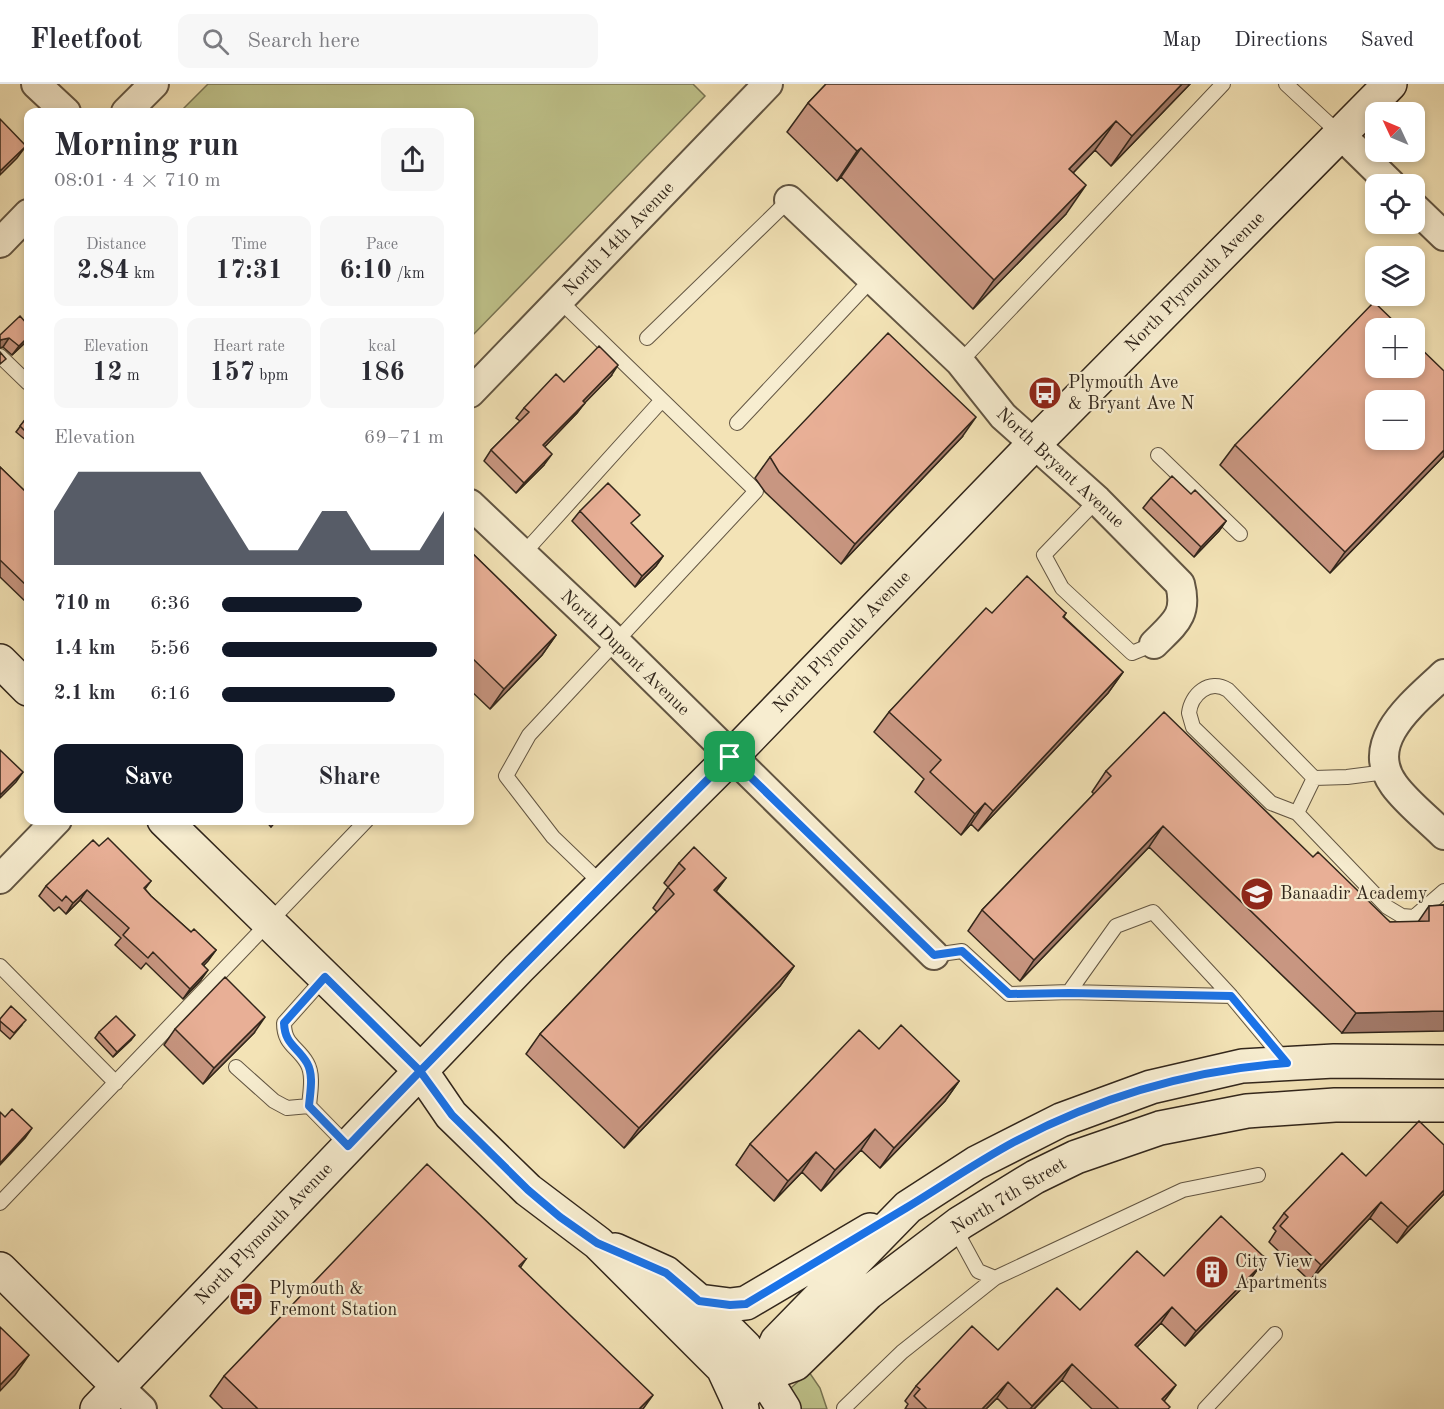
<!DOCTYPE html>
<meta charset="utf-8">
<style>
:root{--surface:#fff;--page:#f7f7f7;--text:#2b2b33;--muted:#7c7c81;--line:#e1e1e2;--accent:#111827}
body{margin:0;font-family:"Old Standard TT",serif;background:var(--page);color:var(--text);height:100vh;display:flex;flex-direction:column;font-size:22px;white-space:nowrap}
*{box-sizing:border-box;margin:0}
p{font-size:20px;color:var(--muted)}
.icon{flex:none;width:33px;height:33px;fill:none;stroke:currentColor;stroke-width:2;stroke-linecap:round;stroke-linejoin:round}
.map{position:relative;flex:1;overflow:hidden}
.details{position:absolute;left:24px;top:24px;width:450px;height:717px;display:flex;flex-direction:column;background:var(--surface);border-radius:12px;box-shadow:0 3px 9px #0003}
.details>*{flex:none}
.needle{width:39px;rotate:314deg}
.controls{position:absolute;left:1365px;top:18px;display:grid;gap:12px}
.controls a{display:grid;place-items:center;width:60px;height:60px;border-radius:12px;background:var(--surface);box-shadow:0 3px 9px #0003;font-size:30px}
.pin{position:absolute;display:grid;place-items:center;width:51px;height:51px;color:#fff;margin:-26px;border-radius:12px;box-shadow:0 3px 9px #0006}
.round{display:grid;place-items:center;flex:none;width:63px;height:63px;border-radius:12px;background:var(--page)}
.headline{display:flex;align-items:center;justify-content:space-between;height:102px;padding:0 30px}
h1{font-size:33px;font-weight:700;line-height:45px}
.figures{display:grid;grid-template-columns:repeat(3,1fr);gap:9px;height:102px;padding:6px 30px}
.figures div{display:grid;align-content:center;border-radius:12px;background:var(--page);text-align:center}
.figures b{font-size:26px;font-weight:700}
.figures small{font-size:16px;font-weight:400}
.figures p{font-size:16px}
.chart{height:168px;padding:12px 30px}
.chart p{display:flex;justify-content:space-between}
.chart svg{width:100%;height:108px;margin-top:6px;fill:var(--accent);opacity:.7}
.button{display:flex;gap:12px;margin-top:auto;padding:12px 30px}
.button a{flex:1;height:69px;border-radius:12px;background:var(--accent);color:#fff;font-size:24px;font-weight:700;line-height:69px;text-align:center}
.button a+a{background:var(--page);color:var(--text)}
ul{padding:0 30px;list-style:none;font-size:20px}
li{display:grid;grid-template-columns:96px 72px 1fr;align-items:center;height:45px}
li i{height:15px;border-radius:8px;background:var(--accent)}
header{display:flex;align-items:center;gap:36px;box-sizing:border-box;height:84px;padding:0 30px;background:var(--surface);border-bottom:2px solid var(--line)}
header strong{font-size:28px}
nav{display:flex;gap:33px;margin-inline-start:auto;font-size:21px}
.search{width:420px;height:54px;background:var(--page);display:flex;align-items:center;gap:15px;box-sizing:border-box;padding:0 21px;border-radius:12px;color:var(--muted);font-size:22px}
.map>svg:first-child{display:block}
.green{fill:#bfc38b;stroke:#787453;stroke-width:1.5}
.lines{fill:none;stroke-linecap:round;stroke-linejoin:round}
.lane-casing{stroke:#625542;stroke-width:16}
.street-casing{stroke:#625542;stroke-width:32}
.secondary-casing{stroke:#32261b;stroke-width:36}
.lane{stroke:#f7edd0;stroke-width:14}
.street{stroke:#f7edd0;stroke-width:28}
.secondary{stroke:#f7edd0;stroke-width:33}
.wall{fill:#c89681;stroke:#32261b;stroke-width:1.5}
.shaded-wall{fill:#a27a69;stroke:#32261b;stroke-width:1.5}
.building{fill:#e8af96;stroke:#32261b;stroke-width:1.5;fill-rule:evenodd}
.route-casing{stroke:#fff;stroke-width:12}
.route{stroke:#1a73e8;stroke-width:8}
.labels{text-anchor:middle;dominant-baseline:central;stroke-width:4.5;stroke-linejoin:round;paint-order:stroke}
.street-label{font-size:18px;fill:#32261b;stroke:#f7edd0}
.poi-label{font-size:18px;fill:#32261b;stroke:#f7edd0;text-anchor:start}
</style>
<header>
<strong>Fleetfoot</strong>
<div class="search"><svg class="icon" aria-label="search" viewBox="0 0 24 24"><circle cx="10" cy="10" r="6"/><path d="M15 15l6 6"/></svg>Search here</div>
<nav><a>Map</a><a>Directions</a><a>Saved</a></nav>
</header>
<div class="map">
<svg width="1444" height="1325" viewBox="0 0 1444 1325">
<rect width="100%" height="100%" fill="#f3e3b6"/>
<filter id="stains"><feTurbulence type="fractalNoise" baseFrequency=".00333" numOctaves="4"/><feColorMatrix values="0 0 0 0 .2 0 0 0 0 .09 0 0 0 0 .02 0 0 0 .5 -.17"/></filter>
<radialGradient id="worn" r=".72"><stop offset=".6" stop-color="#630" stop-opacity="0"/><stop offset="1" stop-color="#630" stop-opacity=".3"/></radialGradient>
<path class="green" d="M208,0H693L705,12L470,254V28H180Z
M809,1288L820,1304L827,1325H767Z"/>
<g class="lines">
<g class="lane-casing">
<path id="lane" d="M1286,0L1341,51
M559,216L756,407L529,651L506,692L553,753L603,801
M647,254L789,116
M0,272L28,299
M960,278L1223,0
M737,339L872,195
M1158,371L1240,450
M1097,416L1044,471L1062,504L1132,569L1154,560
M523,470L662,316
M1386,688L1347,693L1314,694L1297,729L1387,823L1402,832L1414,833L1444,807
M1297,729L1271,719L1193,643L1189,629C1191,611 1209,594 1228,606L1314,694
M934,871L962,867L1009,910L1069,908L1231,912L1286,978
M0,882L116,999
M325,893L284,939C284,961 297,962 307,979C314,991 310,1009 309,1022L348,1062
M1069,908L1116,842L1153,828L1231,912
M236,983L274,1017L287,1024L309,1022
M0,1119L367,736
M954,1143L978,1187L995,1194L1183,1106L1258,1091
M844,1324L902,1268L995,1194
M1205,1325L1275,1250"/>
</g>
<g class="street-casing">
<path id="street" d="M36,0L66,28
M126,28L154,0
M1341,51L1391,100
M789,116L960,278L1003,332L1097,416L1180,500C1188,531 1175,539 1154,560
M1414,123L1444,152
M0,159L28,130
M470,309L768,0
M470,420L615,557L934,871
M1444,590C1415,618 1362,657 1394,701C1407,719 1428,735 1444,751
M0,795L57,736
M119,1303L142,1325"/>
</g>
<g class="secondary-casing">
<path id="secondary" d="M0,577L28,605
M164,736L421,987L451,1031L528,1106L598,1159L723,1284L742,1325
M615,1166L666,1189L699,1217L745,1263L784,1325
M0,1185L119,1303
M699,1217L730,1221L746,1219L870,1146
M761,1292L795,1280L868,1209L960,1139L1035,1093L1076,1073L1160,1044L1247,1027L1335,1021H1444
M738,1317L761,1292L777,1257L908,1123L976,1079L1061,1036L1151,1003L1242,982L1334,977L1444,978
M97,1325L519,884L731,673L1033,361L1390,0"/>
</g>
<use href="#lane" class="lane"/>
<use href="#street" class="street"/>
<use href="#secondary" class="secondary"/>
</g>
<path class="wall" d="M826,0H1190L1111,82L1095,66L1073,89L1066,130L973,225L841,93L837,97L787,48L808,19Z
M0,251L28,256L12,271L3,263Z
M1444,287V372L1330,489L1220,381L1235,361Z
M611,292L584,319L577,329L544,363V381L516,409L484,377L491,366L520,337L516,334L524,324L564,298Z
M28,332V358L16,348Z
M962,353L841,480L765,408L755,394L770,373Z
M0,383L28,410V520L0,493Z
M1191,410L1226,437L1219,447L1194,473L1143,424L1151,414Z
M580,427L663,472L656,482L635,503L572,437Z
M470,467L556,551L542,571L490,625L470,606Z
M992,529H1066L1064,533L1123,588L1108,609L978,747L971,740L961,751L915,708L924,695L874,648L889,628Z
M1106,687L1313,773L1390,838H1418L1429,822L1444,821L1342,949L1149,763L1020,897L968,847L982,826L1094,710L1092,708Z
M265,736H277L271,743Z
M99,762L151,797L145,805L151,812L191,848L216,866L204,881L201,896L183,915L146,879L141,885L115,861L121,854L80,816L66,830L59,823L54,827L39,812L46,802Z
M679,779L726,794L716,807L794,882L780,902L624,1064L526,970L540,950L657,828L653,824L668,803L664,799Z
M0,935L22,941L10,955L0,946Z
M175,945L254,949L203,1000L164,961Z
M99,948L131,956L113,973L95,954Z
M879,965L959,997L945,1017L880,1084L861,1066L821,1107L802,1088L774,1117L736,1081L750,1060Z
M1444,1061V1110L1397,1159L1370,1134L1310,1197L1269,1158L1276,1147L1273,1144L1284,1129L1366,1092Z
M1263,1172L1258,1179L1260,1182L1249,1197L1185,1262L1161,1239L1137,1263L1168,1325H1092L1062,1296L1034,1325H1008L997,1314L986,1325H905L908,1320L905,1317L916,1302L998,1266L1080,1226L1164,1192Z
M526,1175L520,1184L643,1325H223L210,1312L224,1292Z"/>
<path class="shaded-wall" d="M1182,0H1190L1111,82L1132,52Z
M1116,37L1095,66L1049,114L1069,85Z
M26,62L17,74L0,91V87Z
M861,64L841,93L837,97L857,67Z
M1086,101L1066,130L973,225L994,196Z
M28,253V256L12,271L19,262Z
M9,254L3,263L0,264V256Z
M618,281L611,292L576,328L583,317Z
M585,319L577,329L536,372L543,361Z
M976,333L962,353L841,480L855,460Z
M1444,366V372L1330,489L1345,468Z
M552,370L544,381L516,409L524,399Z
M1226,437L1219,447L1194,473L1201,463Z
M663,472L656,482L635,503L642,492Z
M556,551L542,571L490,625L504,605Z
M1123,588L1108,609L978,747L993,727Z
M23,688L16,698L0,714V711Z
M985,719L971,740L961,751L975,730Z
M1163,742L1149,763L1020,897L1034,876Z
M726,794L711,814L714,806Z
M87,806L80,816L66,830L73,819Z
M216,866L208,877L195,890L202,880Z
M794,882L780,902L624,1064L639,1044Z
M208,886L201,896L183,915L190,905Z
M1444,927V947L1342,949L1356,929Z
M265,933L254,949L203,1000L214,984Z
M135,951L131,956L113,973L117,968Z
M959,997L945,1017L880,1084L894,1064Z
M32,1044L25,1054L0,1081V1079Z
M875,1045L861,1066L821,1107L835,1086Z
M816,1068L802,1088L774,1117L788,1097Z
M1444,1106V1110L1397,1159L1408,1143Z
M1381,1118L1370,1134L1310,1197L1321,1181Z
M1260,1182L1249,1197L1185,1262L1196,1247Z
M1172,1223L1161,1239L1124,1276L1135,1261Z
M29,1271L15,1291L0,1307V1301Z
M1072,1280L1062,1296L1034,1325H1030Z
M1008,1298L997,1314L986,1325H982Z
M1176,1301L1165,1316L1157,1325L1162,1315Z
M653,1311L643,1325H639Z"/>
<path class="building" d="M826,0H1182L1132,52L1116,37L1069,85L1086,101L994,196L861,64L857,67L808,19Z
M0,35L26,62L0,87Z
M1374,218L1401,244H1376V284H1414V258L1444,287V366L1345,468L1235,361ZM1376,316H1414V356H1376Z
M20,232L28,241V253L19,262L9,254L0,256V258V251Z
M888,249L976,333L855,460L779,388L770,373Z
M599,262L618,281L583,317L585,319L543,361L552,370L524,399L491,366L529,328L524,324L556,290L564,298Z
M0,268L6,275L0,280Z
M28,332V350L20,342Z
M0,383L28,410V503L0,476Z
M1172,392L1191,410L1195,406L1226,437L1201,463L1151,414Z
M608,399L640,431L631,439L663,472L642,492L580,427Z
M470,467L556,551L504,605L470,572Z
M1027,492L1066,529L1063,533L1123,588L993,727L985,719L975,730L930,688L941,676L889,628L986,524L992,529Z
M1164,628L1313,773L1318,768L1390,838L1429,837V822L1444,821V927L1356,929L1163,742L1034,876L982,826L1111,692L1106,687Z
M0,666L23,688L0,711Z
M108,754L151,797L144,804L151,812L191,848L194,845L216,866L202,880L208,886L190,905L153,868L148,874L123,851L129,844L87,806L73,819L66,812L62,817L46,802L93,756L99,762Z
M694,763L726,794L714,806L794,882L639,1044L540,950L674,810L668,803L685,785L679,779Z
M225,893L265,933L214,984L175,945Z
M11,922L26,936L14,949L0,937V935Z
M116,932L135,951L117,968L99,948Z
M901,941L959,997L894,1064L875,1045L835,1086L816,1068L788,1097L750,1060L859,946L879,965Z
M12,1025L32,1044L0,1079V1028L5,1033Z
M1419,1037L1444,1061V1106L1408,1143L1381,1118L1321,1181L1280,1142L1288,1133L1284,1129L1342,1069L1366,1092Z
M427,1080L526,1175L519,1182L653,1311L639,1325H258L224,1292Z
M1221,1132L1263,1172L1257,1178L1260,1182L1196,1247L1172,1223L1135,1261L1176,1301L1162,1315L1170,1323L1168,1325H1119L1072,1280L1032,1322L1008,1298L982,1325H927L914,1312L920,1305L916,1302L972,1242L998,1266L1057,1204L1080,1226L1137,1167L1164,1192Z
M0,1243L29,1271L0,1301Z"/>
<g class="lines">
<g class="route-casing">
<path id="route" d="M730,673C602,802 474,930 348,1062L309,1022C310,1009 314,991 307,979C297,962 285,961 284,939L325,893L420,987L452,1031L528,1106L560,1133L597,1159L666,1189L699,1217L730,1221L746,1220C799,1188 853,1156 906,1124C942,1102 977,1078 1014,1058C1099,1013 1192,986 1287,979L1231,912L1069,909L1009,910L962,867L934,871L730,673"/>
</g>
<use href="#route" class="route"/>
</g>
<defs>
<g id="bus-disc" transform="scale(1.725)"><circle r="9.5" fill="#8f2418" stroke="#f7edd0"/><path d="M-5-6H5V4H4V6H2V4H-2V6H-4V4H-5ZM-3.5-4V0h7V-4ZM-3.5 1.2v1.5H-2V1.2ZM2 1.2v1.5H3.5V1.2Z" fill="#fff"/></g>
<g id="school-disc" transform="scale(1.725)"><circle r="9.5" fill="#8f2418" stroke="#f7edd0"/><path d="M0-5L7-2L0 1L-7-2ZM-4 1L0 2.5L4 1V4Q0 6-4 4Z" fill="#fff"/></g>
<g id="building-disc" transform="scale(1.725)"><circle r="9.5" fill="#8f2418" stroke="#f7edd0"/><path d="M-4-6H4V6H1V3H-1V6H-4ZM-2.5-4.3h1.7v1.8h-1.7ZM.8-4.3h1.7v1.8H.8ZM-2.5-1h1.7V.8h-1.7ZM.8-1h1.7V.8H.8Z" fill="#fff"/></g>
</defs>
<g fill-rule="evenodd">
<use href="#bus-disc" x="1045" y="309"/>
<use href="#school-disc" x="1257" y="810"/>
<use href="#building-disc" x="1212" y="1188"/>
<use href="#bus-disc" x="246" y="1215"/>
</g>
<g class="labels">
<g class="street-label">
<text transform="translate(619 155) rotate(-46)">North 14th Avenue</text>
<text transform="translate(1195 198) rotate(-45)">North Plymouth Avenue</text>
<text transform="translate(1060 384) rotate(43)">North Bryant Avenue</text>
<text transform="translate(842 558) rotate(-46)">North Plymouth Avenue</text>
<text transform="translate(625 569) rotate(44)">North Dupont Avenue</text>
<text transform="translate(1009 1112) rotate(-31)">North 7th Street</text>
<text transform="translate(264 1150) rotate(-46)">North Plymouth Avenue</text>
</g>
<g class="poi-label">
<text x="1068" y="299">Plymouth Ave<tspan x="1068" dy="21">&amp; Bryant Ave N</tspan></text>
<text x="1280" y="810">Banaadir Academy</text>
<text x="1235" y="1178">City View<tspan x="1235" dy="21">Apartments</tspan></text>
<text x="269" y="1205">Plymouth &amp;<tspan x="269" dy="21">Fremont Station</tspan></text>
</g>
</g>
<rect width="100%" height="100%" filter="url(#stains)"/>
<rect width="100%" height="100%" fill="url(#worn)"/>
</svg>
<div class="controls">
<a><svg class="needle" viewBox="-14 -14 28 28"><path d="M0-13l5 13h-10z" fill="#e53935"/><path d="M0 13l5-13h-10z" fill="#7c7c81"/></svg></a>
<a><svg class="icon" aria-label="locate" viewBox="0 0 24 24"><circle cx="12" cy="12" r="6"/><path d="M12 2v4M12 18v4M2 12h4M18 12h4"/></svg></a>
<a><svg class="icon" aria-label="layers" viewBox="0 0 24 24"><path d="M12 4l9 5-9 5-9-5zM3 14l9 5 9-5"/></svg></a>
<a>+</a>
<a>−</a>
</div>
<div class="pin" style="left:730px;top:673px;background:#1e9e55"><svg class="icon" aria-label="arrive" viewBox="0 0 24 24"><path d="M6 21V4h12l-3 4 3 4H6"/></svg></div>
<section class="details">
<div class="headline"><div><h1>Morning run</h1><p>08:01 · 4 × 710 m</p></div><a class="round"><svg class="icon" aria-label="share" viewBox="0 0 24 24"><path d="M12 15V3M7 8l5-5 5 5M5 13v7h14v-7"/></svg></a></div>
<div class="figures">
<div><p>Distance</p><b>2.84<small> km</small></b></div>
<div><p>Time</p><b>17:31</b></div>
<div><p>Pace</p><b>6:10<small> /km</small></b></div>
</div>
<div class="figures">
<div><p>Elevation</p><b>12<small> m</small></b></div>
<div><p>Heart rate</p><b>157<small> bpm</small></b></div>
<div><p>kcal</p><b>186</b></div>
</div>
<div class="chart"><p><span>Elevation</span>69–71 m</p>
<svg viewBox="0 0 160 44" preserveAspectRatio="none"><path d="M0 44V22L10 6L20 6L30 6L40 6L50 6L60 6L70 22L80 38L90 38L100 38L110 22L120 22L130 38L140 38L150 38L160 22V44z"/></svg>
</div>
<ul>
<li><b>710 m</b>6:36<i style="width:63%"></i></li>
<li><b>1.4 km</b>5:56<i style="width:97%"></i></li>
<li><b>2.1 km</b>6:16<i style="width:78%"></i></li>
</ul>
<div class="button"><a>Save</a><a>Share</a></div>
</section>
</div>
